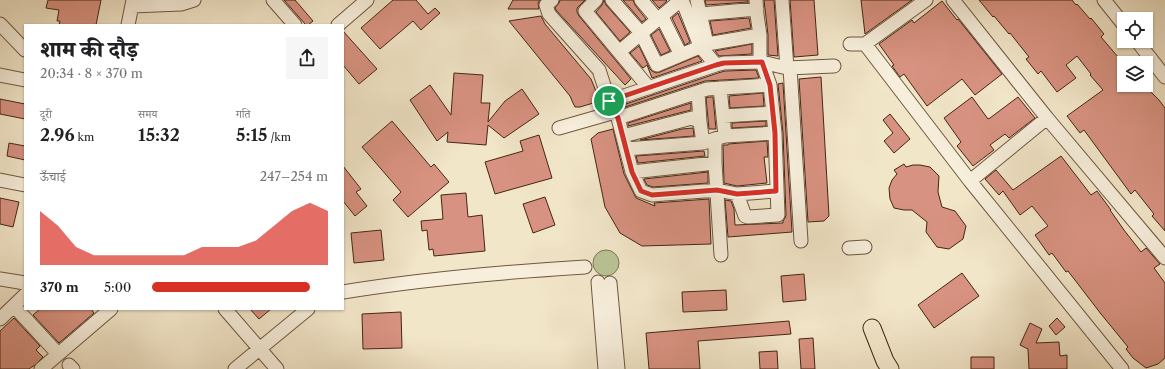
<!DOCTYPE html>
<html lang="hi">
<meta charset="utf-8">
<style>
:root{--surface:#fff;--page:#f6f6f6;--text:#202124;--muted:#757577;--accent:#d93025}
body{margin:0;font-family:"Libre Caslon Text","Noto Serif Devanagari",serif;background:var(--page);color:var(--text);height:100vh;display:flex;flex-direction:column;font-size:15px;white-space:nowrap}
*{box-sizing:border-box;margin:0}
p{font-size:13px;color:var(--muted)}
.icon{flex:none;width:22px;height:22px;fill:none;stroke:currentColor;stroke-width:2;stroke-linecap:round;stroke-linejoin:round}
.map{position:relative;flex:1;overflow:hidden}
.details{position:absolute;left:24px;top:24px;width:320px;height:286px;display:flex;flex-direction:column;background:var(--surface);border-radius:0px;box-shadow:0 1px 3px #0004}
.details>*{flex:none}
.tools{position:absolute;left:1117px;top:12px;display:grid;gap:8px}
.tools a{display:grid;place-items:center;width:36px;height:36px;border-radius:0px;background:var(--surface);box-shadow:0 1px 3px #0004;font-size:20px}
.pin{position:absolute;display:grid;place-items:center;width:34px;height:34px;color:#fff;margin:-17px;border:2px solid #fff;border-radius:50%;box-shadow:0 1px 4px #0007}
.round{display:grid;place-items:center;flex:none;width:42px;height:42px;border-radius:0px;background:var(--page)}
.head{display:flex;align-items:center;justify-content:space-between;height:68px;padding:0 16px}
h1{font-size:22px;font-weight:800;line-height:30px}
.metrics{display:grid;grid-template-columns:repeat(3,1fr);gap:6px;height:68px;padding:4px 16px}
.metrics div{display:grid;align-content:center}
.metrics b{font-size:17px;font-weight:800}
.metrics small{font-size:11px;font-weight:400}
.metrics p{font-size:11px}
.chart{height:112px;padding:8px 16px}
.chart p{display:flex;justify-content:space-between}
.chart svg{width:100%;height:72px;margin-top:4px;fill:var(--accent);opacity:.7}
ul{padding:0 16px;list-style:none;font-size:13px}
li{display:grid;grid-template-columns:64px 48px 1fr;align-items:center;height:30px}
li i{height:10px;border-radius:5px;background:var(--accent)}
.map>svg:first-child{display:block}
.green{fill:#bac597;stroke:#7f7656}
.building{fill:#d89281;stroke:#442614}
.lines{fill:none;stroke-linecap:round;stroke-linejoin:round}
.minor-casing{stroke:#705641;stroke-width:15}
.major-casing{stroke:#442614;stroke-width:19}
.minor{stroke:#f7efdc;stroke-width:13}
.major{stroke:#f2e6c9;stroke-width:17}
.route-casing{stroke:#fff;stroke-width:8}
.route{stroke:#d93025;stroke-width:5}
</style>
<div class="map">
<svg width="1165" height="369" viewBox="0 0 1165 369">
<rect width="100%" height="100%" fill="#f2e6c9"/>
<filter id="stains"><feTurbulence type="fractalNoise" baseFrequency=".005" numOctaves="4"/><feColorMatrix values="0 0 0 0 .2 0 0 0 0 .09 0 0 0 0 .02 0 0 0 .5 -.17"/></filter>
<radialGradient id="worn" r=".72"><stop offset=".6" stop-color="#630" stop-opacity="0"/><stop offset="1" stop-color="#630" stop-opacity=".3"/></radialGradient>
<path class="green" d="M593 263a13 13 0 1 1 26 0a13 13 0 1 1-26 0Z"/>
<path class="building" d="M48,0H101L96,25H59L60,21H57L59,10L46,8Z
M284,0H295L313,21L308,25H306Z
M393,0H416L428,14L435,8L440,13L421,30L413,21L380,49L361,28Z
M513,0H540L538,3L539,9H508Z
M560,0H585L577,8V12L579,16L631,79L625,85L556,10L555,8L559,3Z
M604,0L606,5L630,32L620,41L596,12L602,5Z
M623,0H633L635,5L646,19L642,22Z
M652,0H666L667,1L659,8Z
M705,0H748V2L706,5Z
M764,0H774L778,56L768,55V35Z
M790,0H814L818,55L794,57Z
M861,0H912L865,34Z
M979,0H1072L1076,5L1077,4L1090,19L1091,18L1104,34L1101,37L1124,64V85H1144L1159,100L1165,108V231L1152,216L1154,214L1135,190L1131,194L1117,175L1084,130L1080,133L1067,116L1103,90L1090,75L1091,74L1077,56L1066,65L1076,78L1057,92L1041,71L1038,74L1026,59L1029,57L1010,33L1009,34L994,16L993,17Z
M942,1L957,20L958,19L1002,74L975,95L962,79L927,106L904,74L900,77L892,66L894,65L879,44L912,20L914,23Z
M678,13L690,42L685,45L672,18Z
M541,16L545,24L591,79L600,101L580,107H575L573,103L570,96L509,21Z
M749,18L751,28L713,35L710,21Z
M659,29L670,51L661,55L651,35Z
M343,31L377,69L359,84L343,65Z
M752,44V54L719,56L715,51Z
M639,46L650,69L652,71L656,73L660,72L698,56L702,61L652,78L647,65L643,68L630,53Z
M756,70L759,78L705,81L622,108L620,106L718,73L725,71Z
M454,73L483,75L481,103H490L488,122L505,101L522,89L539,114L504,138L488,125L486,145L447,142L448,132L437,141L410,100L430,85L451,115Z
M821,77L829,216L824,221L808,222L799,79Z
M783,83L792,232L728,237L725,200L731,201L734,209L735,225L783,223V221L785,218L786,215L783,133L778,84Z
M763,93L764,106L730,108L729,96Z
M709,97H713L716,129H709L706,98Z
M972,97L988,119L990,118L1018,97L1035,118L1009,138L1005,134L990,145L994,150L973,166L957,146L961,142L944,118Z
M0,99L25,104V119L0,114Z
M691,103V110L628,126V123Z
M890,114L910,139L894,153L884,141L893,133L883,120Z
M392,121L431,167L434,164L449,182L408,217L393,200L401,192L362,147Z
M766,121V126L732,128V123Z
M693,128L694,136L640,140L682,129Z
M613,129L624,174L636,198L655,206L654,203L709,199L711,244L642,246L620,233L605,207L591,139L598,133Z
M539,135L552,178L495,194L485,162L523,151L520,141Z
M767,141L768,157H764L767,183L737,186L724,183L723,145H728V144Z
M9,143L25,146V160L7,156Z
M704,151L705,156L638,163L636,156Z
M1061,156L1091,195L1097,191L1111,210H1110L1124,230L1141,252L1146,248L1160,264L1154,268L1165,283V358L1158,364L1146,368L1133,358L1126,349L1128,347L1101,314L1068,271L1066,272L1052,253L1049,255L1035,235L1048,226L1032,206L1020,215L1003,191L999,195L985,179L996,170L1013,190Z
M904,164L906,167L913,165H920L930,167L939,176L938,192L942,207L955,211L966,226L963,239L949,249L937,247L926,232L927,222L912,210H904L894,208L890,199L889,188L892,180L897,174L894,170Z
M343,166L361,189L356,192L367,206L355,216L343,201Z
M708,172V183L653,187L647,185L644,179Z
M466,193L468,217L482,215L485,251L434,256L433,249L429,250L427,230L422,231L421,221L443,219L441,195Z
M545,197L555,225L533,233L523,204Z
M0,198L19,202L13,227L0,224Z
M381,230L384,260L354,263L351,233Z
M962,273L979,296L934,328L918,305Z
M804,274L806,300L783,302L781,276Z
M726,290L727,310L683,312L682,292Z
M40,309H91L94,313L59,343L33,315Z
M250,309H271L259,319Z
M401,312L402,348L363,349L362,314Z
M14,318L40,346L36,350L43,357L34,366H33L29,369H0V331Z
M1057,318L1065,327L1056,335L1049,326Z
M789,321L791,334L698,341L700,369H649L646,333Z
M1030,323L1042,329L1036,343L1059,342L1060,356L1067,355V369H1029L1028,349L1020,345Z
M813,338L815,369H801L799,339Z
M777,351L778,369H760L759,352Z
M971,357H994V369H971Z"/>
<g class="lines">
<g class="minor-casing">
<path id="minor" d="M273,0L295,25
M552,0L546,5L549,14L599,70L609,101L618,118L632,172L641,191L652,195L717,190L737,194L776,191
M596,0L585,11L649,88
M612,0L641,33L657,65L707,44L760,35
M641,0L658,20
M682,0L700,46L716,65L724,63L762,62L787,68L834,66
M697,0L707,44
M782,0L787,68
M953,0L1047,118L1165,258
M1104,0L1124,25
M132,6L181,4L194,0
M701,14L757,9
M662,17L681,55
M0,24L25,50
M128,25L133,0
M338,25L367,0
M1137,41L1165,77
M850,44H865L970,181L1122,369
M865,44L926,0
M619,52L676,4L682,0
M790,68L801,241
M0,75L25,80
M720,88L725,136
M698,92L700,122
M609,101L716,65
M723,116L773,113
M618,118L707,89L770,85
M559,128L615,112
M623,136L692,118L700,122L703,143
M715,139V163L721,255
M626,149L703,143L715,139L725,136L775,133
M632,172L715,163
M0,180L25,185
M970,181L1047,118
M737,194L745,216L748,217L778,215L775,133L770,85L760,57V35L757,15L756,0
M849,248L865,247
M0,279L25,283
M598,282L605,369
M610,283L618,369
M343,292C423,279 504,272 585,267
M14,306L58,354
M225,309L277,369
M0,319L25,295
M69,365L73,369
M41,369L111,309
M235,369L308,309"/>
</g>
<g class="major-casing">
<path id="major" d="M872,328L885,361L890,369"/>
</g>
<use href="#minor" class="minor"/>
<use href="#major" class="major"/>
</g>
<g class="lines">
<g class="route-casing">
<path id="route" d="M762,62L770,85L775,133L776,191L737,194L717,190L652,195L641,191L632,172L618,118L609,101L716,65L724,63Z"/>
</g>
<use href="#route" class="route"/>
</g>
<rect width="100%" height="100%" filter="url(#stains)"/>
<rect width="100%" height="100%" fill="url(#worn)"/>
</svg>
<div class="tools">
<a><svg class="icon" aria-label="locate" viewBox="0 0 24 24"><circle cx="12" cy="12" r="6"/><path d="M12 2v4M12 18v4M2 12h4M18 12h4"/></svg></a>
<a><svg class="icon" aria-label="layers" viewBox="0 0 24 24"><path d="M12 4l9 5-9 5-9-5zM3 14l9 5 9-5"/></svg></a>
</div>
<div class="pin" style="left:609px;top:101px;background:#1e9e55"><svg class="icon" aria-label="arrive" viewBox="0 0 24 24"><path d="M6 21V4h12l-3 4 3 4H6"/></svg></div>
<section class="details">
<div class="head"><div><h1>शाम की दौड़</h1><p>20:34 · 8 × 370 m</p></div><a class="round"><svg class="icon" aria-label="share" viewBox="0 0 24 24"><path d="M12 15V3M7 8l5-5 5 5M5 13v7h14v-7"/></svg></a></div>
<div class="metrics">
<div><p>दूरी</p><b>2.96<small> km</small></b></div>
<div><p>समय</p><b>15:32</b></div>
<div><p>गति</p><b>5:15<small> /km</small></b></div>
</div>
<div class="chart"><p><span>ऊँचाई</span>247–254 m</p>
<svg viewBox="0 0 160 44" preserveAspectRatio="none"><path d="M0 44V11L10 20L20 33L30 38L40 38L50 38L60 38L70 38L80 38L90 33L100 33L110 33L120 29L130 20L140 11L150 6L160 11V44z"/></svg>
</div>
<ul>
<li><b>370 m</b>5:00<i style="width:90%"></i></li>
</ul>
</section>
</div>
